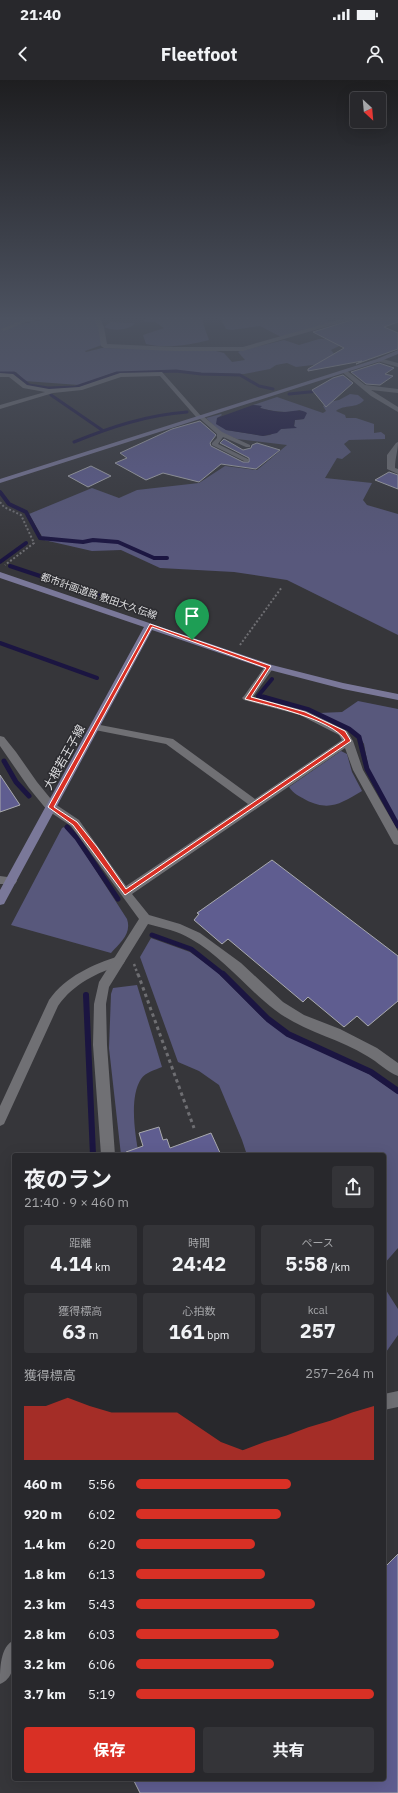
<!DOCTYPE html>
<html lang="ja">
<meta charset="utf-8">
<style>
:root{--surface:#28282c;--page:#343438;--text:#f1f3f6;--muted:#a5a6a9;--line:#444448;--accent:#d93025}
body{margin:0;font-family:"IBM Plex Sans","Noto Sans JP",sans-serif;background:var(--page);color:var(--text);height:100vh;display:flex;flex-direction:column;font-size:15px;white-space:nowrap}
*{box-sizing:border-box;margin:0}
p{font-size:13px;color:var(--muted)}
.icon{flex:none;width:22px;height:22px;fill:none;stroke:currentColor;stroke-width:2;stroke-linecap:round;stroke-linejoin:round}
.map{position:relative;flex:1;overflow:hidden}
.details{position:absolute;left:12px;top:1073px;width:374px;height:628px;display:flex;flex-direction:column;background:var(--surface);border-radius:4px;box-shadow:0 4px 16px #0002,0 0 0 1px var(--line)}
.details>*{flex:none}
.needle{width:26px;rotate:154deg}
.buttons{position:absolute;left:350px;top:12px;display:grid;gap:8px}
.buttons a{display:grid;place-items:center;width:36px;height:36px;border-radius:4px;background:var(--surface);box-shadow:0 4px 16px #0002,0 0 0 1px var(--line);font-size:20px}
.pin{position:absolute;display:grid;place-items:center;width:34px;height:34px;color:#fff;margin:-41px -17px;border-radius:50% 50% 50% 0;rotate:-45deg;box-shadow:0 0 4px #0007}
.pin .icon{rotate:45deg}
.round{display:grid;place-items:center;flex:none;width:42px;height:42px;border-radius:4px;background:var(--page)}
.head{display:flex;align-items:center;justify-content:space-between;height:68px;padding:0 12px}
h1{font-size:22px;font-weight:700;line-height:30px}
.figures{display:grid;grid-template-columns:repeat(3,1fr);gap:6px;height:68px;padding:4px 12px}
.figures div{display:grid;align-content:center;border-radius:4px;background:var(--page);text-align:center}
.figures b{font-size:20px;font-weight:700}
.figures small{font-size:11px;font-weight:400}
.figures p{font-size:11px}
.chart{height:112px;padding:8px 12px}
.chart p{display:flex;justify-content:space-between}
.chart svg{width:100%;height:72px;margin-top:4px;fill:var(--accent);opacity:.7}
.cta{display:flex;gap:8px;margin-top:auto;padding:8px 12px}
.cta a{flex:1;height:46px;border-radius:4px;background:var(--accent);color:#fff;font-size:16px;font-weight:700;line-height:46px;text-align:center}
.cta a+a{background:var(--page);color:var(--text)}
ul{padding:0 12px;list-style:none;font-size:13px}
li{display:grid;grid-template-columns:64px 48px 1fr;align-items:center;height:30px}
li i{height:10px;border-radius:5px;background:var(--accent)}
.status{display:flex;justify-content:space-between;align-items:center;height:28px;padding:0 20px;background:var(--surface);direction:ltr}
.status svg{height:11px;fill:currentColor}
header{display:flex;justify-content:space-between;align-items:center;height:52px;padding:0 12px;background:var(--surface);font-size:18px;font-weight:700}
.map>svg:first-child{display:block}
.green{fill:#58587c}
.water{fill:#1b1541}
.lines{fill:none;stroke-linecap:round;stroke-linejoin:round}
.stream-far3{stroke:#1b1541;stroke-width:3}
.stream-far2{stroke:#1b1541;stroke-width:4}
.stream-far1{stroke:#1b1541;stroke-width:5}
.stream{stroke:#1b1541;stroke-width:6}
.building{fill:#5f5d90;stroke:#a9aaae}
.path-far2{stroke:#6e6e72;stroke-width:2;stroke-dasharray:2 2;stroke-linecap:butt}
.path-far1{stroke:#6e6e72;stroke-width:2.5;stroke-dasharray:2.5 2.5;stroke-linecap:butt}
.path{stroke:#6e6e72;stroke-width:3;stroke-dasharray:3.5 3.5;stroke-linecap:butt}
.lane{fill:#707074;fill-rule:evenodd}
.street{fill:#707074;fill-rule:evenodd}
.secondary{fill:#7a7899;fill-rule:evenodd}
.route{fill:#d93025;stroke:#fff;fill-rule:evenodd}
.labels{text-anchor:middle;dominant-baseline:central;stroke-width:3;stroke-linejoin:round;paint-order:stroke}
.far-street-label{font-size:10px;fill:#dedee0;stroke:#2c2c30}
.street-label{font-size:12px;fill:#dedee0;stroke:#2c2c30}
</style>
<div class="status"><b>21:40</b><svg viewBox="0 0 49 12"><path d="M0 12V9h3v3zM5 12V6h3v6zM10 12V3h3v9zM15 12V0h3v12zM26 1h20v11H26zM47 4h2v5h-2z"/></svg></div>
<header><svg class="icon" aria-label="back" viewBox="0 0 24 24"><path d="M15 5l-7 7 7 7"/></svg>Fleetfoot<svg class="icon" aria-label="person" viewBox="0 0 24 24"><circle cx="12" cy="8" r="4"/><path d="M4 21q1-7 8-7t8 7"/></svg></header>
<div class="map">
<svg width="398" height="1713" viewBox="0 0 398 1713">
<rect width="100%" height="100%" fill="#36363a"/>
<path class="green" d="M0,236H49L13,244L1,249C35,240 59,236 94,236L98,245L102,265L85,271L86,272L102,268L216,271L224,273L232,282L245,280L238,272L240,271L284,260L299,265L319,259L355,258L331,270L335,275L329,283L296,287L287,283L276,285L270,289L244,294L203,293L177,291L116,292L79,305L25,301L16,292H0Z
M147,236H208L203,237C202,244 207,253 209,260C189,265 166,269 146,264L143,255L164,248L155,242H145L143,240Z
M219,236H321L332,243L283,258L260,246L232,250L226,249Z
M110,242L135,243C129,251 112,251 104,247Z
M350,314L358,315L364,320C357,329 344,324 336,331L345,335L346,338H356L374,344V353L381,352L385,355V359L349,360L344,364L351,372L342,379L337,378L325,398L372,403L363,420L367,425L398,434V555L287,500L234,492L160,488L121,470L92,471L44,460L29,434L92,408L119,418L137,410L199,403L225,386L257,390L287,365L237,359L222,353L206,338L221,334L222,335L217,338L226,350L263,356L270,355L281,349L294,347L295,340L304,339L300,330C286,334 273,331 260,328L261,326L253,325L277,317L323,333L326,331L323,326L328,322L339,320Z
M358,621L398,629V743L369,690L364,664L360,657L351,649L319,633L342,632Z
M341,671L347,674L352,692L362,711C341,723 330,732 306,720C299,716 294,714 289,707Z
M64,747L75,758L127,839C132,854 120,863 111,873L11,845L62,748Z
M151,858L190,872L215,890L264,939L285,954L369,994L398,1014V1168L384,1184V1075H247L242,1060L219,1005L199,991L178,982L140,877Z
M137,905L162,987C155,990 146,992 141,999C129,1017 135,1055 139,1075H121L109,968L111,914L113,908Z
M384,1207L398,1229V1255L384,1275Z"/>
<path class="water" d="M253,325L262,326L260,328C268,330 276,332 284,332C292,332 300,328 307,333L304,339L295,340L294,346L297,348L281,349L277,353L263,356L226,350L216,344L217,338Z"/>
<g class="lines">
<path class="stream-far3" d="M0,293H14L29,305L48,308L76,307L117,293L176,291L201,294L240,295L259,306L273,309
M289,314L319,311
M51,315L102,350
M74,362C111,347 147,335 187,332"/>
<path class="stream-far2" d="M0,412L9,424L26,432L40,458L83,462L93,460L118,462L154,478H167
M0,482L26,463
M10,486L127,525
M0,563L97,598
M267,618L258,616L272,599"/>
<path class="stream-far1" d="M263,617L309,630L349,649L359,657L367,689L398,746
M4,681L16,702L29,716
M67,747L77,758L118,819
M152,855L191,869L224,895"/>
<path class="stream" d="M223,894L268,939L288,954L371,992L398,1011
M86,915L93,1075"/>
</g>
<path class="building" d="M364,236H398V242L384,247L398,253V269L356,284L362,281L308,291V289L344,268L313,252Z
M379,283L394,288L385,294L393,296L380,305L366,304L351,292Z
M343,295L353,303L326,327L312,310L333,298Z
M200,341L216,355L210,363L211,366L243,382H249V378L220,363L224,359L243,370L251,368L252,365L257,363L280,370L256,389L221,384L199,402L163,393L146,400L115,383L127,378L120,373L172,349Z
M91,386L111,396L88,407L68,396Z
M389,392L398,395V409L375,400Z
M0,695L20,725L0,732Z
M272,780L398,876V921L368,946L357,936L344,947L308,917L303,922L228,859L222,864L194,840L199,834L197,833Z
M159,1047L163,1060L167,1059L170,1068L211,1053L221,1075H126V1072L143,1066L139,1053Z
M398,1474V1713H140L133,1699H384V1488Z"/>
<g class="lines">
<path class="path-far2" d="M0,422L4,427L21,435L34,463L5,485
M240,565L282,507"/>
<path class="path-far1" d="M134,884L138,895"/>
<path class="path" d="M138,894L194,1048"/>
<path class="lane" d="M198,335H202L222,352L250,365V367H246L223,357L218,364L248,379V381H244L212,365V363L217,358V354L198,337Z
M119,876L123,878L125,881L123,884C97,893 74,903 58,926L4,1044L0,1046V1026L49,920C66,896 92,885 119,876Z
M398,1311V1327L384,1330V1314Z
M14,1560C14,1576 17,1597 0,1604C0,1588 0,1567 14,1560Z"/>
<path class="street" d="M42,236H56L23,243L4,251L1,249L20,241Z
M93,236H99L104,247L107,264L174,267H243L352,236H363L243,271H174L104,268L101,266L98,247Z
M379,278L398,283V287L377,281L376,280Z
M342,290H346L365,305L398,309V313L371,310L398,327V332L371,316L342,292Z
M162,292L201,336V338H197L160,296L121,297L82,310L53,313L0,329V325L45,312L23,308L9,297H0V293L13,294L27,305L49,309L79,307L120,293Z
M398,362C398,371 395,378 395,388L398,389V394L387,389V375L396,363Z
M269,584L274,587L253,617L306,631L347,651L353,661L363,690L398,751V765L394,764L353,690L345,668L132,814L149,835L180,844L200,853L241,883L283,922L304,935L340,949L377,968L398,983V996C387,992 378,982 367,976C338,958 302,951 275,930C246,908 223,877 191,859C178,851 163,848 148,844L109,907L106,924L107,965L115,1075H101L93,965L94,924L99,902L139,839L71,746L47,730L29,708L0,666V656L4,657L16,672L37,702L55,724L79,740L126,806L248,724L166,664L95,650L92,649L90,647L92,645L95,644L173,659L255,719L342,660L339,655L300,635L244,620L242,618L244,616L266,585Z
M0,796L15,798L17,801L15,804H0Z"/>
<path class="secondary" d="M398,270V274L381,281L0,403V399L377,279Z
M0,492L272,585L343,603L398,614V620L343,609L266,589L152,550L4,824L0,825V810L144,547L0,498Z"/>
</g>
<linearGradient id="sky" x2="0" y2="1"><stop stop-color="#1e1e20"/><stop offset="0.5" stop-color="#4c5260"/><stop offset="1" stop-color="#4c5260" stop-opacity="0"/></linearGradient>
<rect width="398" height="476" fill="url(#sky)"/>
<path class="route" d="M150,544L271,586L251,617L305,632L345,651L351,661L125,815L73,745L48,727ZM152,547L266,588L245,619C270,626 332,639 345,660L126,809L97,767L77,742L54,727Z"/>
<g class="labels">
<g class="far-street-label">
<text transform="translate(99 516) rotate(19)">都市計画道路 敷田大久伝線</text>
</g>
<g class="street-label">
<text transform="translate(64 677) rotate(-61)">大根若王子線</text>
</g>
</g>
</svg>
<div class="buttons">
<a><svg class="needle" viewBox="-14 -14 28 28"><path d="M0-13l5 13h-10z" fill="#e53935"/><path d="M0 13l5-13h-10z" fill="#a5a6a9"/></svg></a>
</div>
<div class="pin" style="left:192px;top:560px;background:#1e9e55"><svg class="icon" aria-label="arrive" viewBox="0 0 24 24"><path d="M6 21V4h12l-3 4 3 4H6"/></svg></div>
<section class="details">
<div class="head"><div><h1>夜のラン</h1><p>21:40 · 9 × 460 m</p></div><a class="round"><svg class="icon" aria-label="share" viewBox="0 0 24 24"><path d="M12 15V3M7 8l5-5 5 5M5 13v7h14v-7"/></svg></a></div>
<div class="figures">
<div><p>距離</p><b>4.14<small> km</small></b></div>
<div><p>時間</p><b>24:42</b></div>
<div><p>ペース</p><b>5:58<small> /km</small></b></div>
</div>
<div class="figures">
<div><p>獲得標高</p><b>63<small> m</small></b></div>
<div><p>心拍数</p><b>161<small> bpm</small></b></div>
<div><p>kcal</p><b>257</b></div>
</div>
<div class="chart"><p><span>獲得標高</span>257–264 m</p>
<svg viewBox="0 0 160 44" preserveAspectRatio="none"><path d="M0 44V11L10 11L20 6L30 11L40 15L50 15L60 15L70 15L80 24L90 33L100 38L110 33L120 29L130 24L140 20L150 15L160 11V44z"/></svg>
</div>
<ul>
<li><b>460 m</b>5:56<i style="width:65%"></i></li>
<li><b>920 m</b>6:02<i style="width:61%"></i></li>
<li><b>1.4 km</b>6:20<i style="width:50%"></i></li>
<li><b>1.8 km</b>6:13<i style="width:54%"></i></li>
<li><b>2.3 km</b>5:43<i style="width:75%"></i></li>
<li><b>2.8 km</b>6:03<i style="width:60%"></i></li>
<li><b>3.2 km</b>6:06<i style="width:58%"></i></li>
<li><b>3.7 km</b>5:19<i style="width:100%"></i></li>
</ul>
<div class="cta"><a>保存</a><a>共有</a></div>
</section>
</div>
